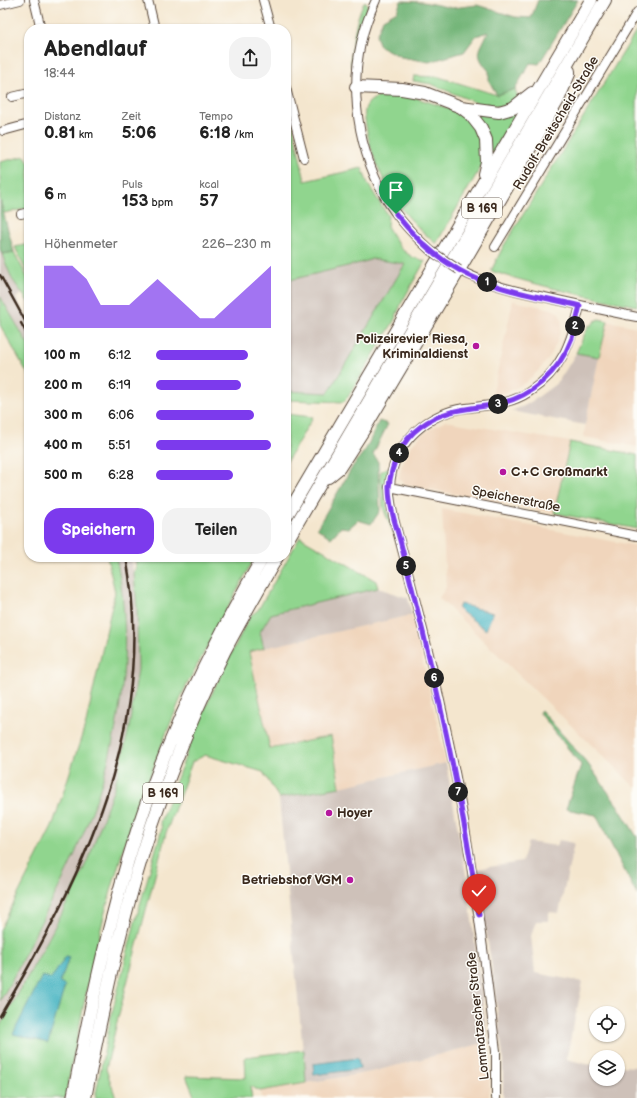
<!DOCTYPE html>
<html lang="de">
<meta charset="utf-8">
<style>
:root{--surface:#fff;--page:#f2f2f2;--text:#222;--muted:#767676;--accent:#7c3aed}
body{margin:0;font-family:"Balsamiq Sans",sans-serif;background:var(--page);color:var(--text);height:100vh;display:flex;flex-direction:column;font-size:15px;white-space:nowrap}
*{box-sizing:border-box;margin:0}
p{font-size:13px;color:var(--muted)}
.icon{flex:none;width:22px;height:22px;fill:none;stroke:currentColor;stroke-width:2;stroke-linecap:round;stroke-linejoin:round}
.map{position:relative;flex:1;overflow:hidden}
.drawer{position:absolute;left:24px;top:24px;width:267px;height:538px;display:flex;flex-direction:column;background:var(--surface);border-radius:16px;box-shadow:0 1px 3px #0004}
.drawer>*{flex:none}
.tools{position:absolute;left:589px;top:1006px;display:grid;gap:8px}
.tools a{display:grid;place-items:center;width:36px;height:36px;border-radius:50%;background:var(--surface);box-shadow:0 1px 3px #0004;font-size:20px}
.pin{position:absolute;display:grid;place-items:center;width:34px;height:34px;color:#fff;margin:-41px -17px;border-radius:50% 50% 50% 0;rotate:-45deg;box-shadow:0 0 4px #0007}
.pin .icon{rotate:45deg}
.km{position:absolute;width:20px;height:20px;margin:-10px;border-radius:50%;background:#222;color:#fff;font-size:11px;line-height:20px;text-align:center}
.round{display:grid;place-items:center;flex:none;width:42px;height:42px;border-radius:16px;background:var(--page)}
.overview{display:flex;align-items:center;justify-content:space-between;height:68px;padding:0 20px}
h1{font-size:22px;font-weight:600;line-height:30px}
.stats{display:grid;grid-template-columns:repeat(3,1fr);gap:6px;height:68px;padding:4px 20px}
.stats div{display:grid;align-content:center}
.stats b{font-size:17px;font-weight:600}
.stats small{font-size:11px;font-weight:400}
.stats p{font-size:11px}
.chart{height:112px;padding:8px 20px}
.chart p{display:flex;justify-content:space-between}
.chart svg{width:100%;height:72px;margin-top:4px;fill:var(--accent);opacity:.7}
.button{display:flex;gap:8px;margin-top:auto;padding:8px 20px}
.button a{flex:1;height:46px;border-radius:16px;background:var(--accent);color:#fff;font-size:16px;font-weight:600;line-height:46px;text-align:center}
.button a+a{background:var(--page);color:var(--text)}
ul{padding:0 20px;list-style:none;font-size:13px}
li{display:grid;grid-template-columns:64px 48px 1fr;align-items:center;height:30px}
li i{height:10px;border-radius:5px;background:var(--accent)}
.map>svg:first-child{display:block}
.built{fill:#f0d5bc}
.industrial{fill:#cec1b9}
.green{fill:#90d58e;stroke:#668056}
.forest{fill:#74b679;stroke:#58704c}
.water{fill:#48b5c3;stroke:#427070}
.lines{fill:none;stroke-linecap:round;stroke-linejoin:round}
.minor-casing{stroke:#574638;stroke-width:10}
.highway-casing{stroke:#574638;stroke-width:14}
.minor{stroke:#fff;stroke-width:8}
.highway{stroke:#fff;stroke-width:12}
.rail{stroke:#3b2a1e;stroke-width:2.5}
.minor-bridge-casing{stroke:#574638;stroke-width:10;stroke-linecap:butt}
.minor-bridge{stroke:#fff;stroke-width:8}
.route-casing{stroke:#fff;stroke-width:8}
.route{stroke:#7c3aed;stroke-width:5}
.poi-dot{fill:#b5179e;stroke:#fdfcf7;stroke-width:1.5}
.labels{text-anchor:middle;dominant-baseline:central;stroke-width:3;stroke-linejoin:round;paint-order:stroke}
.shield{fill:#fdfcf7;stroke:#75695f;stroke-width:1}
.shield-label{font-size:12px;font-weight:bold;fill:#3b2a1e}
.street-label{font-size:13px;fill:#3b2a1e;stroke:#fdfcf7}
.poi-label{font-size:13px;font-weight:bold;fill:#3b2a1e;stroke:#fdfcf7;text-anchor:end}
</style>
<div class="map">
<svg width="637" height="1098" viewBox="0 0 637 1098">
<rect width="100%" height="100%" fill="#fdfcf7"/>
<filter id="ink" filterUnits="userSpaceOnUse"><feTurbulence type="fractalNoise" baseFrequency=".025" numOctaves="2"/><feDisplacementMap in="SourceGraphic" scale="8" xChannelSelector="R" yChannelSelector="G"/><feConvolveMatrix kernelMatrix="1 2 1 2 8 2 1 2 1" color-interpolation-filters="sRGB"/></filter>
<filter id="wash" filterUnits="userSpaceOnUse"><feTurbulence type="fractalNoise" baseFrequency=".012" numOctaves="4" result="noise"/><feDisplacementMap in="SourceGraphic" scale="16" xChannelSelector="R" yChannelSelector="G"/><feGaussianBlur stdDeviation="0.9" result="paint"/><feColorMatrix in="noise" values="0 0 0 0 0 0 0 0 0 0 0 0 0 0 0 0 0 1.4 0 .05"/><feComposite in="paint" operator="in"/></filter>
<g filter="url(#wash)">
<rect width="100%" height="100%" fill="#f4e6ce"/>
<path class="built" d="M513,301L552,309L559,313L562,323L560,332L557,342L550,357L538,371L526,382L508,392L492,396Z
M608,321L637,327V447L584,437L585,425L599,357Z
M445,421L570,442L554,513L407,485L402,482L399,478L401,466L411,446L423,433Z
M442,509L637,546V789L439,598L446,587Z
M412,615L446,763L362,782L387,827L279,798L340,787L331,736L270,749L249,651Z
M488,1042L490,1078L489,1098H262L260,1091L371,1072Z"/>
<path class="industrial" d="M0,249L12,279L22,294L16,298L29,321V346L0,296Z
M372,259L405,264L328,394L286,391V281L364,262Z
M576,353L599,357L585,425L511,411L524,406L534,400L557,383L567,368Z
M116,557H130L134,573L137,607L138,640V669L129,728L121,762L114,788L91,852L77,884L43,949L0,1026V1001L65,876L109,757L116,725L124,668L125,639L124,607Z
M378,588L408,598L412,615L264,648L260,632L271,614Z
M446,763L466,875L488,1042L371,1072L306,1083L279,798L340,787Z
M559,840L574,843L559,913L549,912V921H536L531,936L535,973L583,982L566,1059L586,1064L596,1065V1079H618V1066L637,1067V1098H503V1057L491,961L476,869L522,862L528,842L557,846Z"/>
<path class="green" d="M365,1L368,5L356,40L351,67C349,55 357,11 365,1Z
M637,30V306C588,297 539,286 491,271L503,247Z
M414,76L439,77L497,95L515,89L518,97L502,107L479,104L431,84L413,81Z
M401,94L410,96L457,111L469,119L483,140L482,165L436,244C430,238 422,232 416,225C390,199 372,162 366,126C365,119 363,111 367,105C373,95 390,95 401,94Z
M523,105L492,158L474,113Z
M289,108L305,181L362,168L368,184L388,216L387,226L400,248L412,257L425,261L402,302L394,321L348,397L343,402L286,400V391L328,393L405,264L372,259L364,262L286,281V109Z
M25,156L29,163V208L4,213L0,200V162Z
M29,244V277L15,247Z
M14,252L29,281V303L12,279L2,254Z
M0,296L29,346V376L0,325Z
M599,319L608,321L599,357L576,353L589,325L591,326L595,321Z
M286,414L313,417L286,463Z
M570,442L637,455V529L554,513Z
M389,467L384,489L387,507L394,535L383,508L380,472Z
M300,537L376,581L378,588L271,614L260,632L264,648L249,652L270,749L331,736L340,787L279,798L263,772L205,755L192,762L166,833L118,1018L106,1069L116,1098H95L111,1017L135,922L162,828L160,822L198,724L220,676L250,616L258,610Z
M107,557H116C137,653 118,755 79,844C69,869 56,893 43,918C29,945 16,974 0,1001V930L52,827L86,723L115,592Z
M135,557H255L185,688L164,739L124,846L105,912L91,969L65,1098H0V1026L43,949L77,884L91,852L114,788L121,762L129,728L138,669L137,607L134,573L136,566Z
M304,1050L306,1083L260,1091L250,1086L252,1098H195L186,1076L246,1078L245,1057Z"/>
<path class="forest" d="M538,0H578L539,64L530,63L515,89L497,95L489,81V71C473,53 480,51 488,32L476,36L464,52L429,62L401,57L380,46L376,36L383,19L397,11L401,1L423,2L452,8L477,5L515,17L531,18Z
M0,200L14,252L2,254L0,249Z
M379,421L388,424L373,454L378,462L380,511L371,524L358,520L349,528L341,527L331,538L317,528L353,466L366,449Z
M541,710L588,764L618,806L637,837V895L596,815L566,809L581,765L539,712Z"/>
<path class="water" d="M460,604L493,613L486,630L458,609Z
M66,956L69,957L60,983L65,986L48,1043L13,1034L42,976L51,979Z
M358,1058L360,1069L314,1075L313,1064Z"/>
</g>
<g filter="url(#ink)">
<g class="lines">
<g class="minor-casing">
<path id="minor" d="M34,0L41,29
M148,0L155,29
M263,0L271,29
M376,0C347,60 351,129 380,188C392,213 411,233 431,251
M0,5L20,0
M286,88L304,158
M12,97L29,93
M3,131L29,124
M21,214L29,212
M495,247L637,12
M459,270C486,284 514,291 544,297C575,304 606,311 637,317
M389,487L637,536
M496,1098V1051L493,1027C482,936 470,846 452,757C436,677 415,598 394,519C392,508 389,497 390,486C392,447 422,417 459,409C484,405 508,406 529,392C562,371 571,342 580,306"/>
</g>
<g class="highway-casing">
<path id="highway" d="M356,87L402,89L425,93L461,107L470,114L481,128L486,140L487,162L484,174
M461,107L499,112L513,108L532,93
M328,477L339,468L366,426L459,270L558,100L569,74V71
M286,517L591,0
M286,542L605,0
M73,1098C90,1008 109,918 137,831C168,735 213,644 263,557
M85,1098C103,1006 122,914 152,825C172,766 196,708 224,652C241,620 259,588 277,557"/>
</g>
<use href="#minor" class="minor"/>
<use href="#highway" class="highway"/>
<path class="rail" d="M0,275L29,328
M21,323L29,338
M0,1016C83,876 158,725 126,557"/>
<g class="minor-bridge-casing">
<path id="minor-bridge" d="M431,251L459,270"/>
</g>
<use href="#minor-bridge" class="minor-bridge"/>
</g>
</g>
<g class="lines" filter="url(#ink)">
<g class="route-casing">
<path id="route" d="M396,214C413,236 434,256 459,270C495,291 540,296 580,306C577,316 575,328 572,338C559,373 530,399 493,405C466,409 442,410 420,427C402,440 391,465 389,487C389,506 396,526 401,544C408,573 416,603 423,632C446,726 465,820 479,915"/>
</g>
<use href="#route" class="route"/>
</g>
<g class="poi-dot">
<circle cx="476" cy="346" r="4"/>
<circle cx="503" cy="472" r="4"/>
<circle cx="329" cy="813" r="4"/>
<circle cx="350" cy="880" r="4"/>
</g>
<g class="labels">
<g class="shield">
<rect x="462" y="198" width="40" height="20" rx="3"/>
<rect x="143" y="783" width="40" height="20" rx="3"/>
</g>
<g class="shield-label">
<text x="482" y="208">B 169</text>
<text x="163" y="793">B 169</text>
</g>
<g class="street-label">
<text transform="translate(556 123) rotate(-59)">Rudolf-Breitscheid-Straße</text>
<text transform="translate(516 499) rotate(11)">Speicherstraße</text>
<text transform="translate(478 1016) rotate(-96)">Lommatzscher Straße</text>
</g>
<g class="poi-label">
<text x="468" y="339">Polizeirevier Riesa,<tspan x="468" dy="15">Kriminaldienst</tspan></text>
<text x="511" y="472" text-anchor="start">C+C Großmarkt</text>
<text x="337" y="813" text-anchor="start">Hoyer</text>
<text x="342" y="880">Betriebshof VGM</text>
</g>
</g>
</svg>
<div class="tools">
<a><svg class="icon" aria-label="locate" viewBox="0 0 24 24"><circle cx="12" cy="12" r="6"/><path d="M12 2v4M12 18v4M2 12h4M18 12h4"/></svg></a>
<a><svg class="icon" aria-label="layers" viewBox="0 0 24 24"><path d="M12 4l9 5-9 5-9-5zM3 14l9 5 9-5"/></svg></a>
</div>
<div class="pin" style="left:396px;top:214px;background:#1e9e55"><svg class="icon" aria-label="arrive" viewBox="0 0 24 24"><path d="M6 21V4h12l-3 4 3 4H6"/></svg></div>
<div class="pin" style="left:479px;top:915px;background:#d93025"><svg class="icon" aria-label="check" viewBox="0 0 24 24"><path d="M5 12l5 5 9-10"/></svg></div>
<b class="km" style="left:487px;top:282px">1</b>
<b class="km" style="left:575px;top:326px">2</b>
<b class="km" style="left:498px;top:404px">3</b>
<b class="km" style="left:399px;top:453px">4</b>
<b class="km" style="left:406px;top:566px">5</b>
<b class="km" style="left:434px;top:678px">6</b>
<b class="km" style="left:458px;top:792px">7</b>
<section class="drawer">
<div class="overview"><div><h1>Abendlauf</h1><p>18:44</p></div><a class="round"><svg class="icon" aria-label="share" viewBox="0 0 24 24"><path d="M12 15V3M7 8l5-5 5 5M5 13v7h14v-7"/></svg></a></div>
<div class="stats">
<div><p>Distanz</p><b>0.81<small> km</small></b></div>
<div><p>Zeit</p><b>5:06</b></div>
<div><p>Tempo</p><b>6:18<small> /km</small></b></div>
</div>
<div class="stats">
<div><b>6<small> m</small></b></div>
<div><p>Puls</p><b>153<small> bpm</small></b></div>
<div><p>kcal</p><b>57</b></div>
</div>
<div class="chart"><p><span>Höhenmeter</span>226–230 m</p>
<svg viewBox="0 0 160 44" preserveAspectRatio="none"><path d="M0 44V6L10 6L20 6L30 14L40 30L50 30L60 30L70 22L80 14L90 22L100 30L110 38L120 38L130 30L140 22L150 14L160 6V44z"/></svg>
</div>
<ul>
<li><b>100 m</b>6:12<i style="width:80%"></i></li>
<li><b>200 m</b>6:19<i style="width:74%"></i></li>
<li><b>300 m</b>6:06<i style="width:85%"></i></li>
<li><b>400 m</b>5:51<i style="width:100%"></i></li>
<li><b>500 m</b>6:28<i style="width:67%"></i></li>
</ul>
<div class="button"><a>Speichern</a><a>Teilen</a></div>
</section>
</div>
